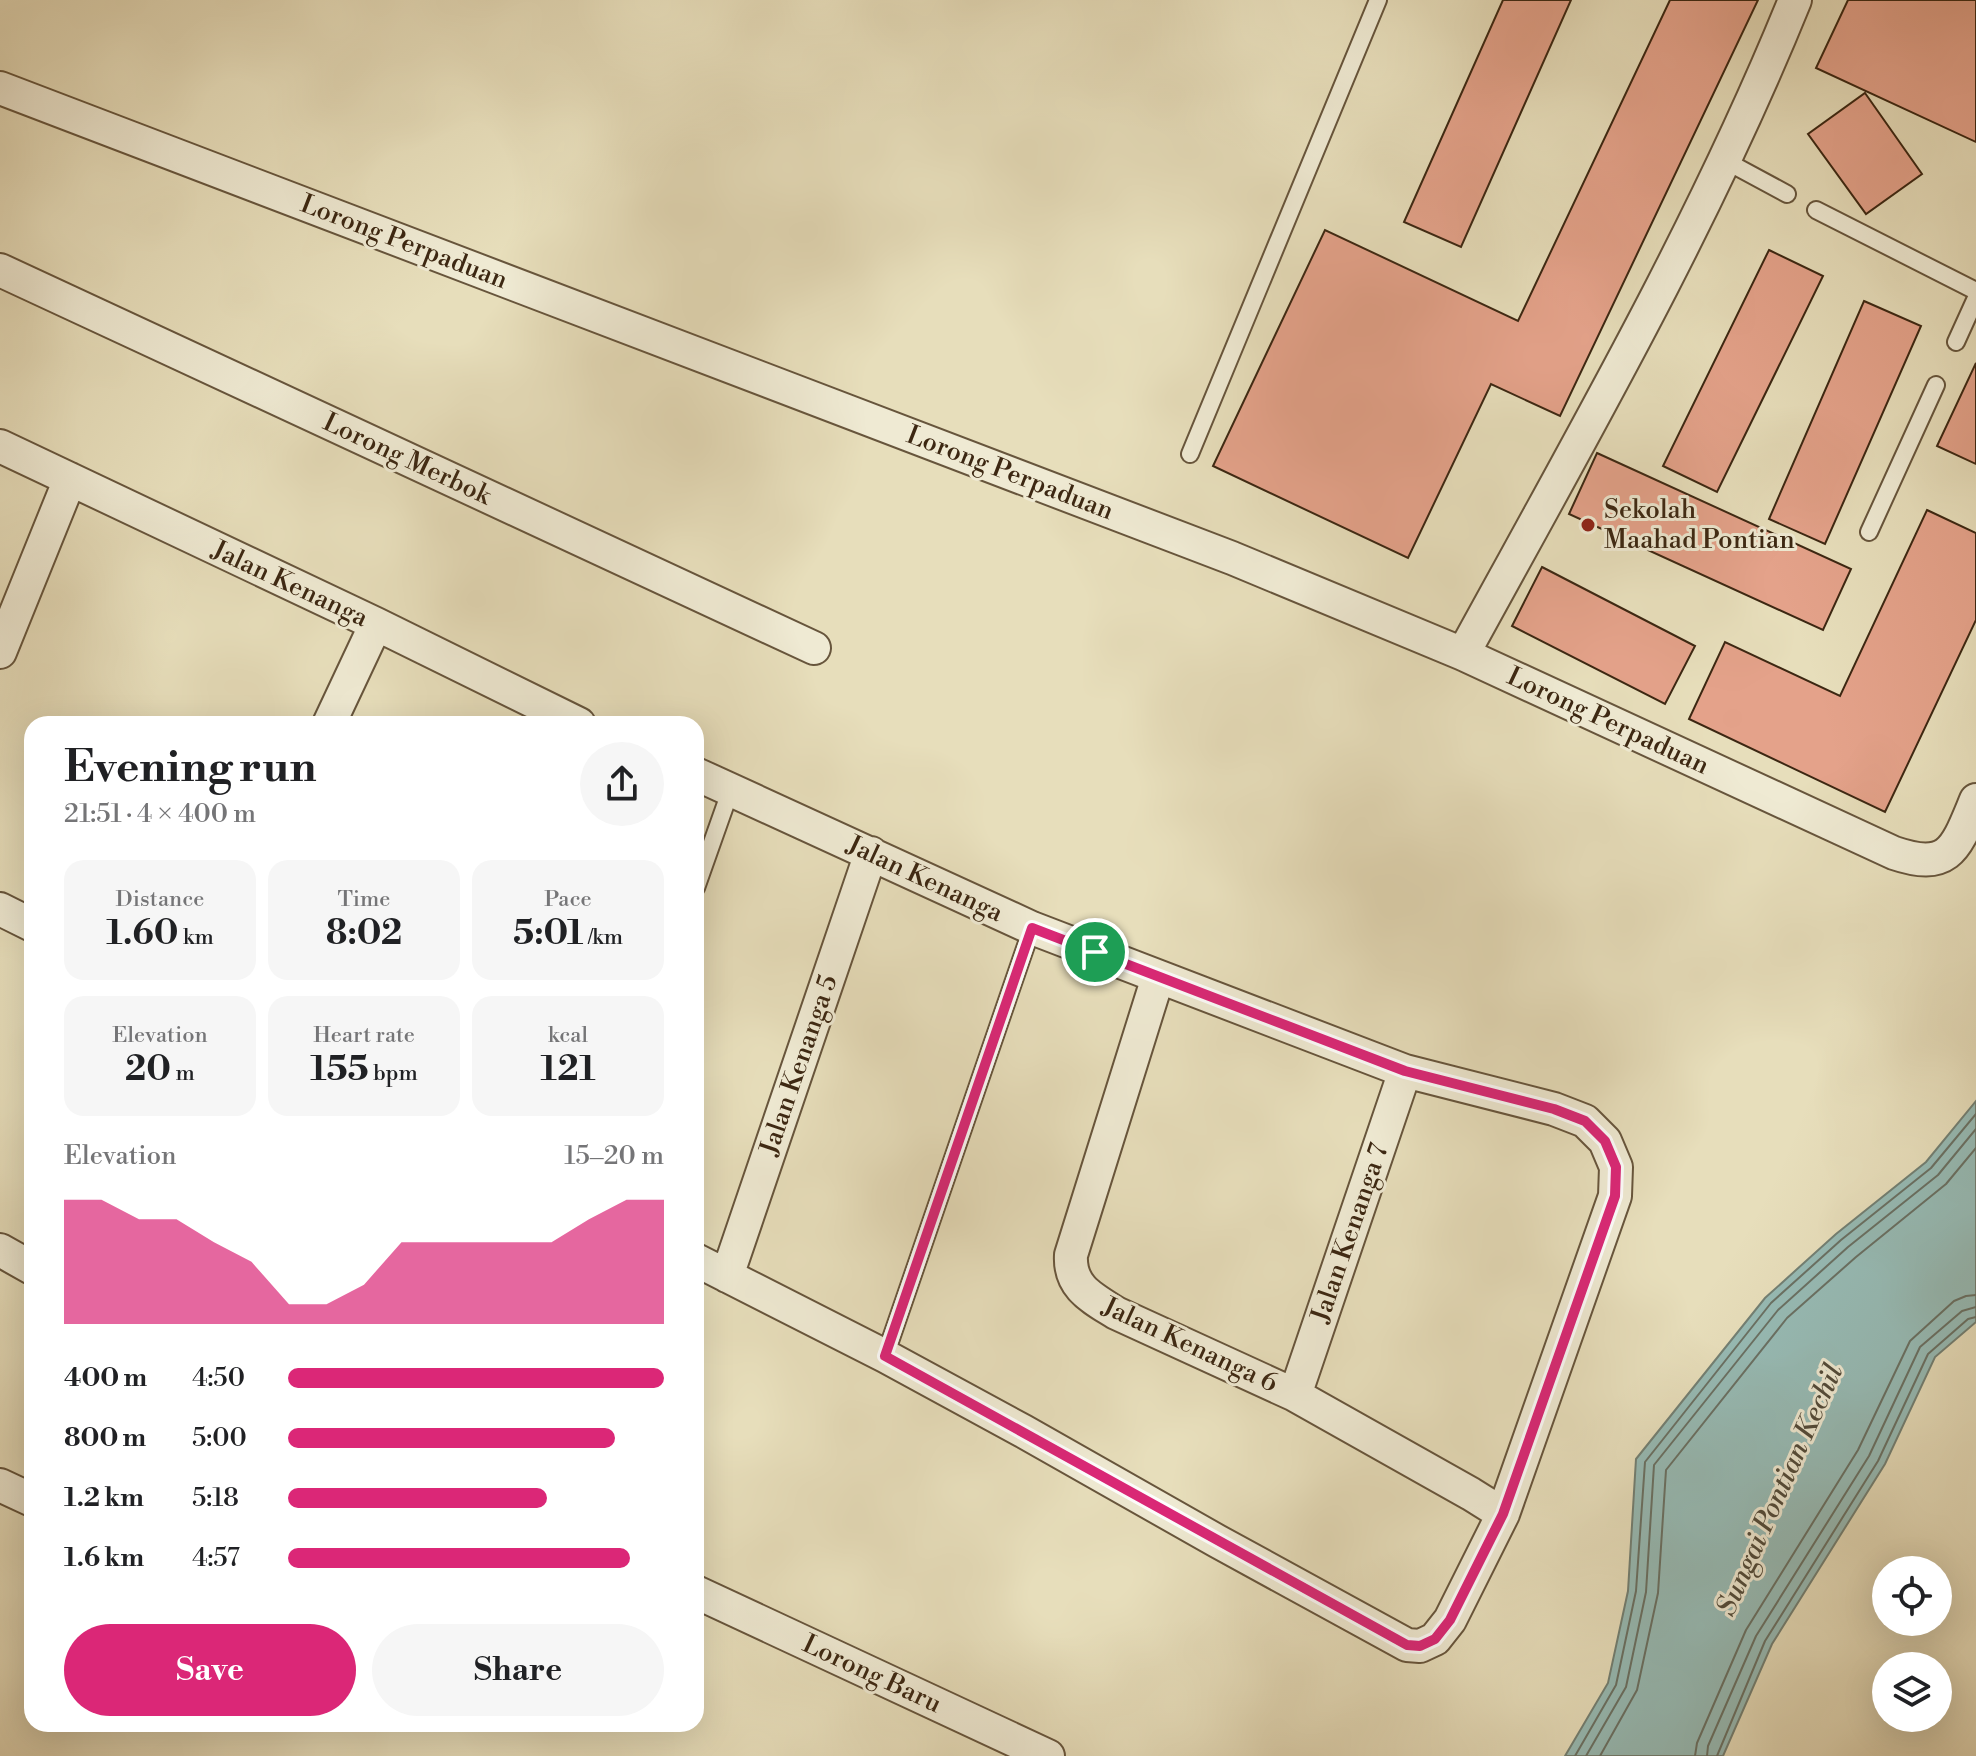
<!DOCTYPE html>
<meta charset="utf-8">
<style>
:root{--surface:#fff;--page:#f6f6f6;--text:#202124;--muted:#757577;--accent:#db2777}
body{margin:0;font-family:"Libre Bodoni",serif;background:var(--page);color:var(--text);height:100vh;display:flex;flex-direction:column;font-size:30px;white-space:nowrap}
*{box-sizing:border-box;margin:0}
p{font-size:26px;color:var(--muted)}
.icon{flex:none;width:44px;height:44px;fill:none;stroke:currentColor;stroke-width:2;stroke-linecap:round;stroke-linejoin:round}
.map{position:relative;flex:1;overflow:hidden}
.panel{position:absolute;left:24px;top:716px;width:680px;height:1016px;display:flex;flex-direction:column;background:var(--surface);border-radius:24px;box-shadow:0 8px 32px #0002}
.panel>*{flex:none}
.tools{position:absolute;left:1872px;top:1556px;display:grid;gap:16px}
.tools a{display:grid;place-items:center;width:80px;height:80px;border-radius:50%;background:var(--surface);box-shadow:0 8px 32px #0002;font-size:40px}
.pin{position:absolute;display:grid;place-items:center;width:68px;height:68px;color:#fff;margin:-34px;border:4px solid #fff;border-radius:50%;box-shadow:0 2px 8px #0007}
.round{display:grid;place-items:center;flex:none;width:84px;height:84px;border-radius:42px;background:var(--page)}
.summary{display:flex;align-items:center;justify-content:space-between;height:136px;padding:0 40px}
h1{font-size:44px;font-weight:800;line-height:60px}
.stats{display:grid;grid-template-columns:repeat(3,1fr);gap:12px;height:136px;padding:8px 40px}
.stats div{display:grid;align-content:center;border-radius:20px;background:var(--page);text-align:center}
.stats b{font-size:34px;font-weight:800}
.stats small{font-size:22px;font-weight:400}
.stats p{font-size:22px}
.chart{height:224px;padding:16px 40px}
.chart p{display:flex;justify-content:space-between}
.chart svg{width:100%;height:144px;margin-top:8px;fill:var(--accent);opacity:.7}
.button{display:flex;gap:16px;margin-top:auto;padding:16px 40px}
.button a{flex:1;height:92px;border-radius:48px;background:var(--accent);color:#fff;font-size:32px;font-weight:800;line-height:92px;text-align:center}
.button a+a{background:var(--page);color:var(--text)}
ul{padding:0 40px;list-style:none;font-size:26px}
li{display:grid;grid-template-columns:128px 96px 1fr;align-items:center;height:60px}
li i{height:20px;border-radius:10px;background:var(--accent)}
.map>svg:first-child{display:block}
.water{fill:#97bbb5;stroke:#738074;stroke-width:2}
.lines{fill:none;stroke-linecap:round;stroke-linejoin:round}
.shore{stroke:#6a7164;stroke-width:2}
.building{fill:#e4a28a;stroke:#3c2712;stroke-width:2}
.service-casing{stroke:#67553c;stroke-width:20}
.minor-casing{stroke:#67553c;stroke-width:36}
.service{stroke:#efead3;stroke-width:16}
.minor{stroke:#efead3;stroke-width:32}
.route-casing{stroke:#fff;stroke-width:16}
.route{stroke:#db2777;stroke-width:10}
.poi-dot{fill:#8f2418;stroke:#efead3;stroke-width:3}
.labels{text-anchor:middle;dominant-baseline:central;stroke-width:6;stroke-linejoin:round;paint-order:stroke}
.street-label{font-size:26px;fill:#3c2712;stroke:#efead3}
.poi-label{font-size:26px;fill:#3c2712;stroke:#efead3;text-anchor:start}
.water-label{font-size:28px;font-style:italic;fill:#534c3b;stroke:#efead3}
</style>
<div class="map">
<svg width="1976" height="1756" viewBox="0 0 1976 1756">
<rect width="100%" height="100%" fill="#e7debb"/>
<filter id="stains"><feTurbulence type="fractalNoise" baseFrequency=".0025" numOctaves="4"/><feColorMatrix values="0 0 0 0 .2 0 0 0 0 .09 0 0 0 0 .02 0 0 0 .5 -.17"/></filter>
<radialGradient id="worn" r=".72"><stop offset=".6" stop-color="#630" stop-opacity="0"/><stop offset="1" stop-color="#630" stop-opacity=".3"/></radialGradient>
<path class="water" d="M1976,1101V1322L1935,1357L1885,1464L1772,1644L1723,1756H1565L1608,1683L1628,1591L1636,1459L1765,1298L1836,1234L1926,1162Z"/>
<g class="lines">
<path class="shore" d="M1575,1756L1616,1685L1636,1591L1645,1462L1771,1303L1841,1240L1931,1168L1976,1114
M1586,1756L1626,1687L1646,1592L1654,1465L1778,1310L1848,1247L1938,1175L1976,1129
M1600,1756L1637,1690L1658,1593L1666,1470L1787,1318L1856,1257L1946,1184L1976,1148
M1695,1756L1697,1743L1746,1630L1858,1450L1910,1341L1954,1301L1966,1296L1976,1295
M1707,1756L1708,1746L1756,1636L1869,1456L1920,1347L1962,1311L1976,1307
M1717,1756L1765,1641L1878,1461L1928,1354L1968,1319L1976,1317"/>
</g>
<path class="building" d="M1503,0H1571L1461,247L1404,222Z
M1670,0H1758L1560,416L1491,384L1408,558L1213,466L1325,230L1518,321Z
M1848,0H1976V142L1816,68Z
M1865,93L1922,174L1866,214L1808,134Z
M1769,250L1823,276L1717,492L1663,466Z
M1864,301L1921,326L1825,544L1769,519Z
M1976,363V464L1937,446Z
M1597,453L1851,569L1823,630L1569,514Z
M1927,510L1976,533V620L1885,812L1689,719L1725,642L1840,696Z
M1542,567L1695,646L1665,704L1512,626Z"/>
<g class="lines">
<g class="service-casing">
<path id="service" d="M1724,160L1787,194
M1816,210L1976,291
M1956,342L1976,298
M1190,454L1378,0
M1869,532L1936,385
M696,888L731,789
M885,1356L1032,928"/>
</g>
<g class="minor-casing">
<path id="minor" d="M0,88L1232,558L1463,654L1894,853C1950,872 1956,848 1976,800
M0,270L814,648
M0,446L376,624L579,724
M0,652L70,479
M1463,654C1580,440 1703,227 1795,0
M329,724L376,624
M696,774L1032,928L1405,1071L1554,1109L1585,1121L1605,1141L1616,1167L1615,1196L1503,1514L1450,1620L1435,1639L1420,1646L1407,1645L1217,1541L1023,1431L885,1356L696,1260
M0,909L32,925
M1158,977L1071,1255C1069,1287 1092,1298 1116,1313L1295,1395L1471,1494L1503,1514
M0,1250L32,1268
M727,1276L871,853
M1295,1395L1405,1071
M0,1485L32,1500
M696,1592L1048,1756"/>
</g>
<use href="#service" class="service"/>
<use href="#minor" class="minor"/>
</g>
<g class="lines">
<g class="route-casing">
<path id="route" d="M1032,928L1405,1071L1554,1109L1585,1121L1605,1141L1616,1167L1615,1196L1503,1514L1450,1620L1435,1639L1420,1646L1407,1645L885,1356Z"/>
</g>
<use href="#route" class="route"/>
</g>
<circle class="poi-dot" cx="1588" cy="525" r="8"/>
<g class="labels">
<g class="street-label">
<text transform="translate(404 242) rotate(21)">Lorong Perpaduan</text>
<text transform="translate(407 459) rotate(25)">Lorong Merbok</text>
<text transform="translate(1010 473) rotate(21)">Lorong Perpaduan</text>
<text transform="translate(290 584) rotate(25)">Jalan Kenanga</text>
<text transform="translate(1608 721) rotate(25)">Lorong Perpaduan</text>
<text transform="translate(925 879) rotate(25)">Jalan Kenanga</text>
<text transform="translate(799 1065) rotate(-71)">Jalan Kenanga 5</text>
<text transform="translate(1350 1233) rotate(-71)">Jalan Kenanga 7</text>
<text transform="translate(1190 1345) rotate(25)">Jalan Kenanga 6</text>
<text transform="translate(872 1674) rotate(25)">Lorong Baru</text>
</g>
<g class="poi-label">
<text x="1604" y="510">Sekolah<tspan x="1604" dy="30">Maahad Pontian</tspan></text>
</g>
<g class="water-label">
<text transform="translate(1780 1490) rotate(-66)">Sungai Pontian Kechil</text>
</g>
</g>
<rect width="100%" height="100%" filter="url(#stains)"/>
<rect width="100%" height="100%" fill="url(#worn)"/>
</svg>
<div class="tools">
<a><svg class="icon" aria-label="locate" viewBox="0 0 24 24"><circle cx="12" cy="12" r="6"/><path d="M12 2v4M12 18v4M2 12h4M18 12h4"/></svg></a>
<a><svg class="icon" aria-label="layers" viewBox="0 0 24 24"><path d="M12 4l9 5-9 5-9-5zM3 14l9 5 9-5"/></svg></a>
</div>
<div class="pin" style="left:1095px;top:952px;background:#1e9e55"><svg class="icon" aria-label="arrive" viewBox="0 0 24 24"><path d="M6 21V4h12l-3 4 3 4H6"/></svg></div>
<section class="panel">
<div class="summary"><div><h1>Evening run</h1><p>21:51 · 4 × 400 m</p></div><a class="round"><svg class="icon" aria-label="share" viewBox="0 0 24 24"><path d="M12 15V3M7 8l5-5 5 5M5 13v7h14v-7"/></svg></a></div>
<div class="stats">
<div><p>Distance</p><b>1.60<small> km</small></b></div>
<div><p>Time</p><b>8:02</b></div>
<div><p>Pace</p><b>5:01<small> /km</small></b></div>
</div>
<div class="stats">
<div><p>Elevation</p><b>20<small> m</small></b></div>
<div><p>Heart rate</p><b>155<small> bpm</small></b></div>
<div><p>kcal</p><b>121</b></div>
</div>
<div class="chart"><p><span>Elevation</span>15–20 m</p>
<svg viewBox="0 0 160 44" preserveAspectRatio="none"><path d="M0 44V6L10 6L20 12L30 12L40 19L50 25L60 38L70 38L80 32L90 19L100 19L110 19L120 19L130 19L140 12L150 6L160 6V44z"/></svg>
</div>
<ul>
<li><b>400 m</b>4:50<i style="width:100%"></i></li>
<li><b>800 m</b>5:00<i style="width:87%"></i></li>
<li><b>1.2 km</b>5:18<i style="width:69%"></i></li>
<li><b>1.6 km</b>4:57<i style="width:91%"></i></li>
</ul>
<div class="button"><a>Save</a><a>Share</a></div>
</section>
</div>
